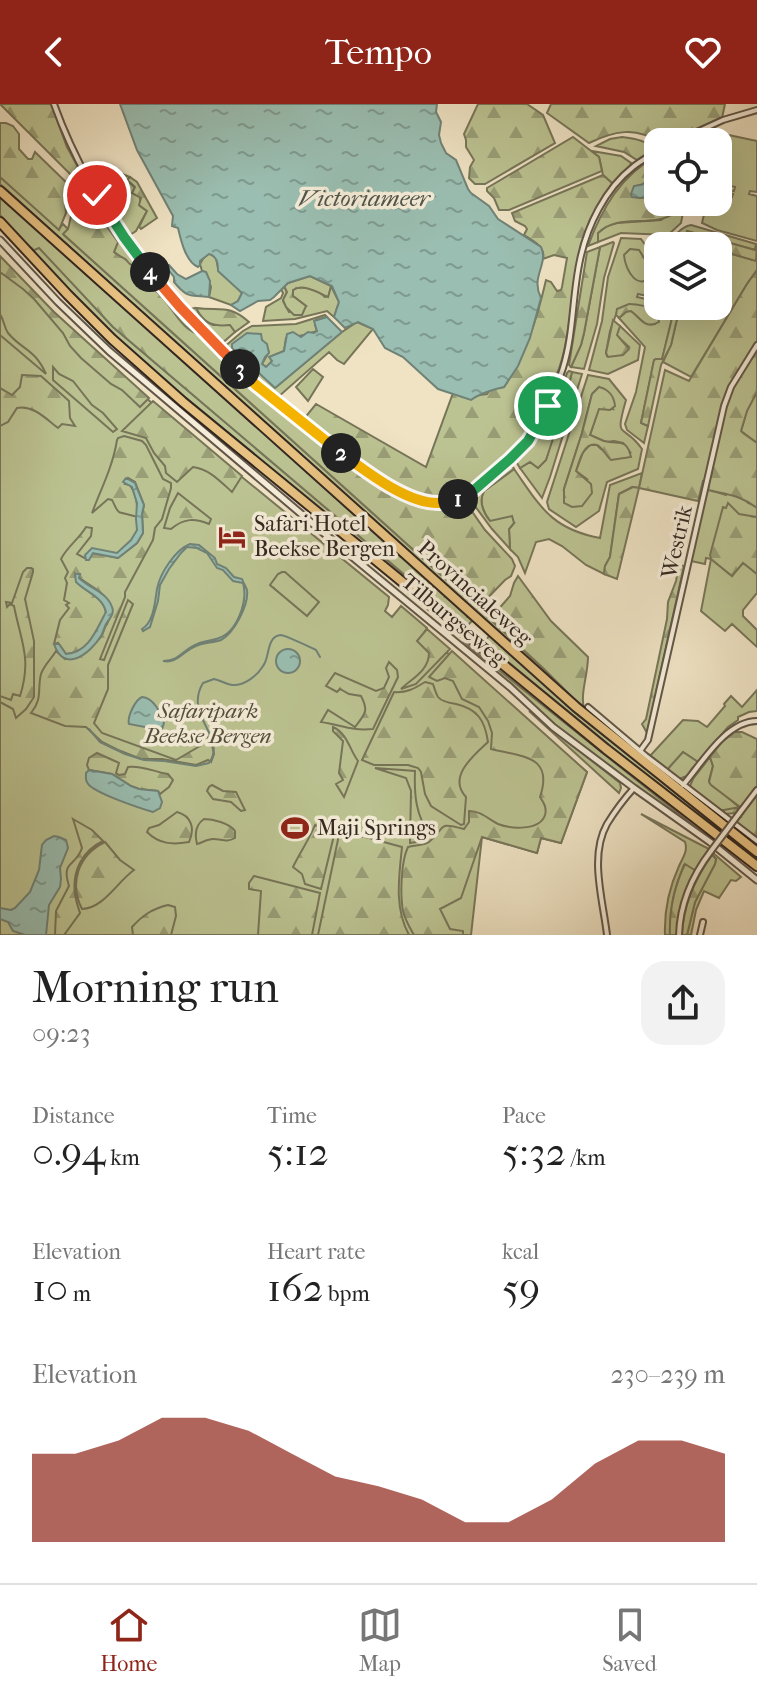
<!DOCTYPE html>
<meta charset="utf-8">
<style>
:root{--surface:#fff;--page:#f2f2f2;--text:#222;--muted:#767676;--line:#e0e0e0;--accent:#8f2418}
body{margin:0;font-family:"IM FELL French Canon",serif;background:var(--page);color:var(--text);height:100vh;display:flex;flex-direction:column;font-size:30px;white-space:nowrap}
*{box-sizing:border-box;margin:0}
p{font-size:26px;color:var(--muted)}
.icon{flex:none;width:44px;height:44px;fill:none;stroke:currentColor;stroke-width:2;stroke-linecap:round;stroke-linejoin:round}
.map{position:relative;height:831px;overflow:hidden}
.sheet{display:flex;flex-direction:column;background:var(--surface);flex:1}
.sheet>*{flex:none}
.controls{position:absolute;left:644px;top:24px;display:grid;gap:16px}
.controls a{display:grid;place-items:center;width:88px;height:88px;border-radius:16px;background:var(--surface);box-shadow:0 8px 32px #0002;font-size:40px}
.pin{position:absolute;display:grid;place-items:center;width:68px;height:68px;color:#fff;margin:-34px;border:4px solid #fff;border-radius:50%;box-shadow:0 2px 8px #0007}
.km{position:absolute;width:40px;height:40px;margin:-20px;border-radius:50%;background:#222;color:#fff;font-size:22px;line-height:40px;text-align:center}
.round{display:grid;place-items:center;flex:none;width:84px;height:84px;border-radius:24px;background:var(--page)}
.summary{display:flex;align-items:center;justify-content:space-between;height:136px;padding:0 32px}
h1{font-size:44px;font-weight:600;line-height:60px}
.figures{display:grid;grid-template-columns:repeat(3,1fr);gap:12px;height:136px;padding:8px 32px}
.figures div{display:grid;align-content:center}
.figures b{font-size:40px;font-weight:600}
.figures small{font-size:22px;font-weight:400}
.figures p{font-size:22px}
.chart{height:224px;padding:16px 32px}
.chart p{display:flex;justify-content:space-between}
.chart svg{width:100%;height:144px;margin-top:8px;fill:var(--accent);opacity:.7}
header{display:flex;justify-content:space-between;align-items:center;height:104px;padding:0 32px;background:var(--accent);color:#fff;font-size:36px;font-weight:600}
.dock{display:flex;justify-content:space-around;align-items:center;height:112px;border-top:2px solid var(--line);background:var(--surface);font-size:22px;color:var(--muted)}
.dock a{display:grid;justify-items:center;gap:4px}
.dock .current{color:var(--accent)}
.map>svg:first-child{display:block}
.green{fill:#bcc392;stroke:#777559;stroke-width:2;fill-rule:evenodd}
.forest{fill:url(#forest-firs);stroke:#777559;stroke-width:2}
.water{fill:url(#water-ripples);stroke:#708277;stroke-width:2}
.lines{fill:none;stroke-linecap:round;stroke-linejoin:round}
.stream{stroke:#708277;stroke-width:2}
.minor-casing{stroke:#615649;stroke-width:8}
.tertiary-casing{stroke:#615649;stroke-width:9}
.trunk-casing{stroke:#322720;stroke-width:12}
.minor{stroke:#f5edd9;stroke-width:4}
.tertiary{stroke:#f5edd9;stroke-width:5}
.trunk{stroke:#e8c282;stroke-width:8}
.minor-bridge-casing{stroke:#615649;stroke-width:8;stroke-linecap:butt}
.minor-bridge{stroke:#f5edd9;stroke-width:4}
.split-1-casing{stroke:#fff;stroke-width:16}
.split-2-casing{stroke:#fff;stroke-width:16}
.split-3-casing{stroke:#fff;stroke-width:16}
.split-4-casing{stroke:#fff;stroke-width:16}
.split-5-casing{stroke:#fff;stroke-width:16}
.split-1{stroke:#22a559;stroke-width:10}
.split-2{stroke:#f5b400;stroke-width:10}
.split-3{stroke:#f5b400;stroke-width:10}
.split-4{stroke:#f0652b;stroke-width:10}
.split-5{stroke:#22a559;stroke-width:10}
.labels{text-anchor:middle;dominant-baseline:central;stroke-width:7;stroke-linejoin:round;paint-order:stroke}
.poi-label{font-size:22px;fill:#322720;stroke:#f5edd9;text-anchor:start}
.street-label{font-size:22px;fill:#322720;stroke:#f5edd9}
.park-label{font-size:22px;font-style:italic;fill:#544e3c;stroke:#f5edd9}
.water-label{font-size:24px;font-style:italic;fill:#51544c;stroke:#f5edd9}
</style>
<header><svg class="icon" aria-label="back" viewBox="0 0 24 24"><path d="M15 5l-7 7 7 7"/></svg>Tempo<svg class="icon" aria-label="heart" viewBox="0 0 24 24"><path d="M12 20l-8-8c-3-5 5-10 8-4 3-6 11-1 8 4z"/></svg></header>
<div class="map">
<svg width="757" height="831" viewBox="0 0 757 831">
<defs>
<pattern id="forest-firs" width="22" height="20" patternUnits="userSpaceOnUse" patternTransform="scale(2)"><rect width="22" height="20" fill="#bcc392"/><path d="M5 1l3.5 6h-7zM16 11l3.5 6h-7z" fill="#999e77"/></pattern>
<pattern id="water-ripples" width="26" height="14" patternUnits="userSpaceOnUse" patternTransform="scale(2)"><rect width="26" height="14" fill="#9abeb1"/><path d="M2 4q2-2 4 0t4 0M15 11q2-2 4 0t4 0" fill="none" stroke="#7e9a90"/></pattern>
</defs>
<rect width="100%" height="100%" fill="#efe3c4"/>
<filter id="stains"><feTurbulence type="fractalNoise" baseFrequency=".0025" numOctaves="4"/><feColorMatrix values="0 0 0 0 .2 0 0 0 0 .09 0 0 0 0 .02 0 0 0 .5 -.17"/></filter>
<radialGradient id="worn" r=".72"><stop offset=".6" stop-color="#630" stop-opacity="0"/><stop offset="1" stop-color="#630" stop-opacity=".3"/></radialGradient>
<path class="green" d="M724,30L757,37V88L750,87L749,90L757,92V137L717,126L702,119L707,98H718V90L732,93L733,90L718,87V83L734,87L735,83L718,79V53Z
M592,47L621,52L631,59L630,62L613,80L603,71L599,53Z
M93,65L99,69L95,77L97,81L104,67L118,73L122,70L130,73L128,77C136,84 142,91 140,102L147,107L136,127L128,132L87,67Z
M0,73L59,125L63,120L68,125L64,131L490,515L543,564L581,604L0,80Z
M81,87L94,91C125,141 160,189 202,231C186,229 164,200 154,187C149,180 147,170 140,165C138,164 136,164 134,163C131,162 116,150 114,148L118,138L93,103L79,88Z
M676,98H685L681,119L668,131L621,129L598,138V129L607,122L617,119L661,116L677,105Z
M691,121L756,140L755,146L687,127L683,142H671C673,132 681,123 691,121Z
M621,134L641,135L658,159L656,187L647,192L638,190L637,193L650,196L658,189V202H675L662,256L656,255L654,257L641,319L648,322L644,339L627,326L625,320L636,288L645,243L619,214L627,207H631C641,214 642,222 655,220L657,209L618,205L610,227L606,249L607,252L629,243L616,231L620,222L640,241L638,256L608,270L589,266L602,217L608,173Z
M613,138L614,139L604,174L597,220L584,265L571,263L581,241L584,229L600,143Z
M39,143L113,223L466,523L464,526L184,295L118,236L32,147Z
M718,146L757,157V166L747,180L691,273L663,258L671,241L680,202H718Z
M209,149L216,154L218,164L242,189L238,197L231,201L209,193L211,183L206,168L202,167L200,160L204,153Z
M0,158L155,302L389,493L388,501L385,507L392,513L401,502L427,524L424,529L587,668L561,739L541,734L537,749L482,733L471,831H0Z
M284,182L287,188L283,197L289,208L306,202L293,192V186C301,180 318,186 325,193L328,192L331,182L339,198L334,213L327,207L295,215L263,217L266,203L281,194L283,189L281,185Z
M196,204L203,216L213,221H230L233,223L235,228L220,241L187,205Z
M325,211L327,213L316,216L315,221L317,227C306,231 297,233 286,234L284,247L270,253L272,257L270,261L266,263L262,260L269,248L262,236L237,246L275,284L342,228L357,218L373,225L344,260L337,256L329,248L277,294L223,244L243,227L252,222L296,220Z
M572,268L582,270L550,373L542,394L520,364L530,358L538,364L546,356Z
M588,271L609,275L626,296C614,338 623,318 642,345L638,365L607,378L599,407L576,423L549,405L547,398ZM599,283L613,305L599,304L590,331L606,338L614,337L623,339L630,348L601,345L597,341H590L583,348L576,367L587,375L564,385L582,329L592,290Z
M757,288V339L741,327L748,303Z
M514,365C540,402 551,425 600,434L610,381L642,369L639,384L632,383L619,390L610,453L605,462L604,470L586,461L562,442L549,435L536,438L525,469L518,453L510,445L509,425L514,419L490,417C483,408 478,398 484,387Z
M707,385L726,391L728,386L743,390L748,399L757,402V417L711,455L732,472L742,457L757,470V489L743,506V512L757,526V543L732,520L725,527L701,507L711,455L706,454L705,460L691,457Z
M490,531L577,610L757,754V760L482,541Z
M463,537L495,563L704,730L615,667L551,618Z
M757,586V607L749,608L738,613V616L728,623L698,658L683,648L667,666L650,652L683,616L698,617L707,623L725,602L724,600L731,592L742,603Z
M529,607L620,679L621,684L619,689Z
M710,653L713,662L709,677L740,704L719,707L692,686L690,682L693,675Z
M641,710L709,745L696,767L684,761C674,784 669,805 670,831H665C664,806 669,784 679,762C683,753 688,747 685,738Z
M713,749L741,773L736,777L731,776L719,794L704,787L696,806L691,831H687L695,798L715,760L716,755L712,751Z"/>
<path class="forest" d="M0,0H51L67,43L79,65L75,73L71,71Z
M478,0H527L543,11L555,39L485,80H475L469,74L470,63L474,56L466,43V36L464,30Z
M551,0H725L722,14L666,38L658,39C637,21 612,28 589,39L547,9Z
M0,19H6L13,22L19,30V45L28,55H32L35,48L70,82L65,98L66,109L59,126L0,73Z
M573,33L599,53L602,67L509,106H499L494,94L487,87V84Z
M622,33C634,35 645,36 655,44L637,56L624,48L596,42L610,35Z
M658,51V70L655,69C648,72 647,79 640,82V94L655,90L658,86V98H676L675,109C651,125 619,108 598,129V138L588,142C602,104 621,71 658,51Z
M603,71L613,80C571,128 577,189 564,247C559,270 540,317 526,336C517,349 502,359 490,369C479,378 464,392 450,395C407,403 336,342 303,316L316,300L426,363L453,289L465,293L487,290L491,285L504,283C526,250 537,215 546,176L551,178L557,187L561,186L562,183L567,154L554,151L543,155C546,143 533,137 524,131L527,125L525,122L515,117L512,109Z
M130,73L137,78L157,114L141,125L139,123L147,107L139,101L141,94L132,89L135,83L127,76Z
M79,88L93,103L118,138L114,148C117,151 122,153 125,155C127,156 128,159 130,160C141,169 147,170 153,185C171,196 179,228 202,231C259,287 319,343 389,384C405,393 422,404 441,404C450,404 457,400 464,396L485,426L512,455L515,462L511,472L505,476L478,504L63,130L68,125L76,91Z
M0,91L473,516L466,523L113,223L39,144L32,147L0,111Z
M687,127L755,146L757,140L756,157L718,146V142H704L695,140L694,142H683Z
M600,143L584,229L581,241L571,263L569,261L587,148Z
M630,145L639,146L653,168C640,191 625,167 624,151Z
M0,152L54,208L149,294L140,303L122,286L111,280L81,254L70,242L63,229L34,195L23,185L0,168Z
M757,166V288L747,307L741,327L743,329L757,339V404C740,391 729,391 708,386L709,380L703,377L698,397L639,384L617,475L604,470L605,462L610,453L619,390L633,383L639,384L665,266L689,277L747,180Z
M310,172L331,182L328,193C319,189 303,179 293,186V192L306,202L302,211H294L286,203L283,196L287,188L284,182L288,179Z
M629,200C642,201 658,202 659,218C645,226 641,214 631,207L626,208L619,214L616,211L617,205Z
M675,202H680L671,241L661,261L648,322L641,319L654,256L656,255H662Z
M196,204C221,207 229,200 249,218L235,228L230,221C212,223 204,219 196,204Z
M0,210C4,216 4,223 8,229C22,246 35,245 46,270L0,231Z
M613,216L620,222L617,231L629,245L623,251L608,253L606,249Z
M53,263L59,270L73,277L92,301L103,309L117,325L113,328L53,276Z
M313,265L323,273L308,297L296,283Z
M569,267L572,268L565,298L546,356L538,364L530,358L520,364L515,356C542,333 556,303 567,269Z
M22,271L41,272L69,297L70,314L75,322L62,320L58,324C46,315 34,301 17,304L8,318L0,322V284L12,291L20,283Z
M599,283C608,285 614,292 615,302L610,306L599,305L590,331C591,331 603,337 604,337C619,341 626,333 631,353L611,356C607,353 602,343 597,341C584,337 579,358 576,367L591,380L592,389L582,402L572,403L564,399V385L582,329L592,290Z
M153,297L242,372L232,388C220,377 209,365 193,363L177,378L166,369L165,362L154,349L146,334L122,327Z
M124,332L142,337L146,341L163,375L171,379V384L162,415L155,424L153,436L125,488V493L100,555L104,556L128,496L133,500L108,561V585L94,619L102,629L176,656L200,642V636L210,632L214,650L211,658L208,656L196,661L162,655H141L118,646L102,638L86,623L65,622L31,609C43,594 37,586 41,570C44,561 52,554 56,547L65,555C76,549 95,543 102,531C104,528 104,523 107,520C113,508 113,503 104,492C96,483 84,479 75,470C77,489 107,489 106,512C101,518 100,525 96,531C89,540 78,549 66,550L58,539L54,540L60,516L69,504L66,501L69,499L64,496L67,479L65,474L68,468L61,455C67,443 79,435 86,423L92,424L91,432L77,450L88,456L92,449L118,454L137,439L143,429L142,410L144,401L135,378L128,374L125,380L130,381C136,390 138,402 137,413C132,411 120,409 119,408C116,406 114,399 112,396L108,395L92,409C101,385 113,362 117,336L118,334Z
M511,360L514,365L484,387C478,398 483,408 490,417L512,412L514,419L509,425L510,445L492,425L469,394Z
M178,389L211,415L209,420C195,414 184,414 171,425L164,424L170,404Z
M728,399L739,410L757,413V470L743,459L732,472L711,455L710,451L723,403L726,404Z
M679,461L684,462L647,629L642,620L646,615L667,515L668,498L676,477Z
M31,464L33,465V468L25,495L34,537V593L26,605L16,614L13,605L0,598V592L11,596L13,590L20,592C32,554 21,538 14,502L10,500L7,503L6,498L12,499L23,468L27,464Z
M282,468H285L319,498L307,512L270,481L278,470Z
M518,472L551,517L588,553C588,571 580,589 584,605L543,564L490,515L510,492L514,479Z
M427,525L450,545L416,580L401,585C411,575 429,567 429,549L417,537Z
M452,547L587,668L561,739L541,734L537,749L482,733L461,794L440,805L450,825L463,827V831H414C410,824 405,816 403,807C400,791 401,757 408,743C415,741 423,742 429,738C447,724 435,717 464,725L469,718V707C481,707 488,715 498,720C511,725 540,727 545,711C547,704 544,699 540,693C554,651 522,653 491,645L492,629L488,617L479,603L462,595L453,577L445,574L437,577L429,573Z
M389,558L397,566L398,573L373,625C350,627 342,621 321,618L328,606L355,623C365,610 369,607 361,592L349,590L340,585L337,588L326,582L335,569L376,587L384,584L389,573L386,564Z
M425,578L433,580C434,583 436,590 438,593C442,598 450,599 456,600C478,605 485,617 488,638C474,651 447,673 466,693L464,720L461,721L431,702L425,690L421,668L418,664L408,661H374L362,656L394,588C406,589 414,585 425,578Z
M333,623C348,630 349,645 358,657L344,693L336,680L343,676L339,669L343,637L333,627Z
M734,628H742L757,635V682L736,709L725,710L719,707L740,703L711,681L709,678L713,662L710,653L722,638Z
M683,648L698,658L687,672L679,675L667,666Z
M97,649L117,658L119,659L116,669L119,671L125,670L128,663C141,661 155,668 168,670L173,676L169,683L160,690L158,687L139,685L131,682L112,670L89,666L87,661L89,654Z
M375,664L415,667C414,692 416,711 430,732L422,737L410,739L411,687L406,674Z
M212,681L223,687L236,688L245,706L241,707L231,698L213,695L207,687L209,683Z
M757,691V731L755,732L736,719Z
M177,708C192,712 195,725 189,738C172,741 159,740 147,728L149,724L159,721Z
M73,715L92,726L103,737C82,747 72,767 75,790C76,797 78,803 80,809L64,831H55L56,807L69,782C61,756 75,764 82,744Z
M204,715C213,715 229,719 235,727V734C226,739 222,735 213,735C207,735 202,739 197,740C195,732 195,721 204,715Z
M329,716L335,719L336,723L321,785L305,780L302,770L293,763C300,748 309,736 315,721L325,725Z
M340,726L402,743C399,773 394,804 409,831H318Z
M105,738L120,756L134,766C117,778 104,804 82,805C69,779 78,751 105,738Z
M712,751L716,755L715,760L695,798L687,831H682C683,801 695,775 712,751Z
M685,760L696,767C684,788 678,807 677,831H670C669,805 674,783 685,760Z
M254,772L320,789L312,831H258L261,787L249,785V779Z
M168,801L175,803L176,812L171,831H133L132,823C143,811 152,805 168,801Z"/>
<path class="water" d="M120,0H437L436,8L441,18L439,31L441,39L446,49L456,56L468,85L471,89L489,102L498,115L541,143C549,161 530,172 541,194L530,234L518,262L504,283C494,285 479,290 471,296L438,285L403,253L385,244L373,225L358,218L345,224L334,213L339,198L332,182L310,172L288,179L274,193L270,196L258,197L240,207L231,201L238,197L242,189L218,167C218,159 217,152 209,150L200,157V161L198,163C186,158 181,137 178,124L172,122L173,112L137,46Z
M655,69L658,70C658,90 654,97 632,93L631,90L634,82L644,80L650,72Z
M169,161L177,170L186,175L202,167L206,168L210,177L209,193C190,190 189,196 174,178V173L166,163Z
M327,213L342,228L275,284L232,244V240L247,229L261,230L262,236L267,240L269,249L265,253L262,260L266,263L272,257L269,253L284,247L287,230L293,228L301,233L308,228L314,229L317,227L314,217Z
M126,374L135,379L144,401L142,410L143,429L137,439L118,454L93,449L89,456H86L85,451L92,444L117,449L131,436L137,426L136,415L137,399L132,383L123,378Z
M190,440L199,441L215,454L217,460L226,464L234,473L242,475C243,478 246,483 247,486C249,501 234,529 221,536C213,539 204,538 196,542C183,547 177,560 163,557C181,556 180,548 195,541C202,537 212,537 219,534C238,527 248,496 243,479L233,477L223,466L217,464L207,449L197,444L187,443L181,449L169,465L160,481L158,497L150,523L143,527L142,525C154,518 155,497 157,485C160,469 175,446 190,440Z
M75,470H80L79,474C89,484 107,488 112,503C115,510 109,515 106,520C104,524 103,529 101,532C90,550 64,570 54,540H59L66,550C89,549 97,524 106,508C102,492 87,489 76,478Z
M276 557a12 12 0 1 1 24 0a12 12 0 1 1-24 0Z
M142,593C154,594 160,608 164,619L162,625L160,626L129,620C127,613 135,596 142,593Z
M89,666L112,670L131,682L139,685L158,687L162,698L160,704L153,708C139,704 101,691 90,682C85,677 86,675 86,669Z
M54,732L59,733L66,736L68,744L60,764L61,775L60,783L49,801L46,831H25L13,827L8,818L0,815V804L11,806L15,804L30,788L39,766L42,741L46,736Z"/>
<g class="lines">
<path class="stream" d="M89,625L100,638L125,650L144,656L164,657L196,662L209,659C228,633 183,612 203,579L214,575C220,576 225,580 232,581C244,582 257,572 263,562C270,554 266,532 281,531C284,531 310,543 316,546L320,553"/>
<g class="minor-casing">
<path id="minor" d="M54,0C100,128 197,231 299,317C329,342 398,399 438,400C445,400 455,397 462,395C472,391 482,379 490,372C502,362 515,352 526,339C542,320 556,288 563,264C574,229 572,192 580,156C587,122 605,85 633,63C640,57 650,52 658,47
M675,38L723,16L757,6
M588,603L646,652L757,737
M640,647L648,636L724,302L731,283L757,241
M683,681C702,659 726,617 757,617
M741,707L757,686
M607,831C603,796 589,752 607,720C615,707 624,695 634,684
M679,831C680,800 692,772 711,747
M700,831L703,818"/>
</g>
<g class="tertiary-casing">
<path id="tertiary" d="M0,136L58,198L109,247L332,436L510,583L553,623L634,684L710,738L757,776"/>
</g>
<g class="trunk-casing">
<path id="trunk" d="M0,87L576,603L757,748
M0,118L68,191L112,235L183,298L606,645L757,762"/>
</g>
<use href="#minor" class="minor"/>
<use href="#tertiary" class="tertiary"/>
<use href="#trunk" class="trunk"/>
<g class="minor-bridge-casing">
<path id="minor-bridge" d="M711,747L741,707"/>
</g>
<use href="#minor-bridge" class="minor-bridge"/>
</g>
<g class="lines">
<g class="split-1-casing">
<path id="split-1" d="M458,395L466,393L510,355L528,337L548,302"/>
</g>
<g class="split-2-casing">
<path id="split-2" d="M341,349C366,367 407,400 439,399C445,399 452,397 458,395"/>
</g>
<g class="split-3-casing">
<path id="split-3" d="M240,265L256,281L341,349"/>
</g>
<g class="split-4-casing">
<path id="split-4" d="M150,168L180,203L240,265"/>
</g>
<g class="split-5-casing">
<path id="split-5" d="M97,91L124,133L150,168"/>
</g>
<use href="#split-1" class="split-1"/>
<use href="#split-2" class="split-2"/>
<use href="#split-3" class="split-3"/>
<use href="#split-4" class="split-4"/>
<use href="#split-5" class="split-5"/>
</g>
<defs>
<g id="hotel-bare" transform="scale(2.16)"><path d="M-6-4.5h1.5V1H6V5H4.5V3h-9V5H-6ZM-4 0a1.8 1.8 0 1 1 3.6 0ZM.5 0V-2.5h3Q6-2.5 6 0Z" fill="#8f2418" stroke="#f5edd9" stroke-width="2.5" paint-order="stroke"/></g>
<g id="stadium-bare" transform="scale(2.16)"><path d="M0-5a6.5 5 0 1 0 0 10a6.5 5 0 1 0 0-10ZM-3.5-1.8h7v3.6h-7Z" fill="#8f2418" stroke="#f5edd9" stroke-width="2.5" paint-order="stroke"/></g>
</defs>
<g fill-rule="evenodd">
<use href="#hotel-bare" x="232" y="433"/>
<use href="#stadium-bare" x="295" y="724"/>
</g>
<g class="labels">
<g class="poi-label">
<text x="254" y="420">Safari Hotel<tspan x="254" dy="25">Beekse Bergen</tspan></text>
<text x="317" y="724">Maji Springs</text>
</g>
<g class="street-label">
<text transform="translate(677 438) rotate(-77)">Westrik</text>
<text transform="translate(475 489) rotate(42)">Provincialeweg</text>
<text transform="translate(454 516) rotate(40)">Tilburgseweg</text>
</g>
<g class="park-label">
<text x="208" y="607">Safaripark<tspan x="208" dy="25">Beekse Bergen</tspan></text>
</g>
<g class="water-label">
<text x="364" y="94">Victoriameer</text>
</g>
</g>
<rect width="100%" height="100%" filter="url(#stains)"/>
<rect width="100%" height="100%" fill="url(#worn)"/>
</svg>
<div class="controls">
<a><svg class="icon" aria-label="locate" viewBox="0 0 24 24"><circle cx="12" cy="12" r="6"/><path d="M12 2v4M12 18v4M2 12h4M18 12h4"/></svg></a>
<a><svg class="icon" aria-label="layers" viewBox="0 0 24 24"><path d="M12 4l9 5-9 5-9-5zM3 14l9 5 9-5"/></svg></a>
</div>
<div class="pin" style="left:548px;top:302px;background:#1e9e55"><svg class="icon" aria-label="arrive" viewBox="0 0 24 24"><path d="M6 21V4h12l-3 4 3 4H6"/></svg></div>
<div class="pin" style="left:97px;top:91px;background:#d93025"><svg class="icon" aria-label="check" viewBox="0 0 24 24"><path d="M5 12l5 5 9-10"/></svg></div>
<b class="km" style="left:458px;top:395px">1</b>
<b class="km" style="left:341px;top:349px">2</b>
<b class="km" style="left:240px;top:265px">3</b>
<b class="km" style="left:150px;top:168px">4</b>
</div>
<section class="sheet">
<div class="summary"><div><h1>Morning run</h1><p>09:23</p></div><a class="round"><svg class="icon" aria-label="share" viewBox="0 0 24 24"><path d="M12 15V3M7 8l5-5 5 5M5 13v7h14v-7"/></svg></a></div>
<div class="figures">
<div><p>Distance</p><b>0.94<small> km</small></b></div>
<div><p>Time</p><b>5:12</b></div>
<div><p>Pace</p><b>5:32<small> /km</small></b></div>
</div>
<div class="figures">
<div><p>Elevation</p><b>10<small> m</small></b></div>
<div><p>Heart rate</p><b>162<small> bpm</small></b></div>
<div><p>kcal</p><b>59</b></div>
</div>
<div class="chart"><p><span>Elevation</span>230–239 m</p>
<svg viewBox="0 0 160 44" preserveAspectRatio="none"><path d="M0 44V17L10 17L20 13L30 6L40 6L50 10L60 17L70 24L80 27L90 31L100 38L110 38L120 31L130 20L140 13L150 13L160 17V44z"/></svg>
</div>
</section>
<nav class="dock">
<a class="current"><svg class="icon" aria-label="home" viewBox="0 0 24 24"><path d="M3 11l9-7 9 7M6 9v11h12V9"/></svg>Home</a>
<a><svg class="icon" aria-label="map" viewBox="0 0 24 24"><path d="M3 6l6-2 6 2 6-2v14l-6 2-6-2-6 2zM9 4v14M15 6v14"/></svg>Map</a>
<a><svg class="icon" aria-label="saved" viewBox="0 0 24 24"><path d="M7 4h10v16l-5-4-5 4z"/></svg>Saved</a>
</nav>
